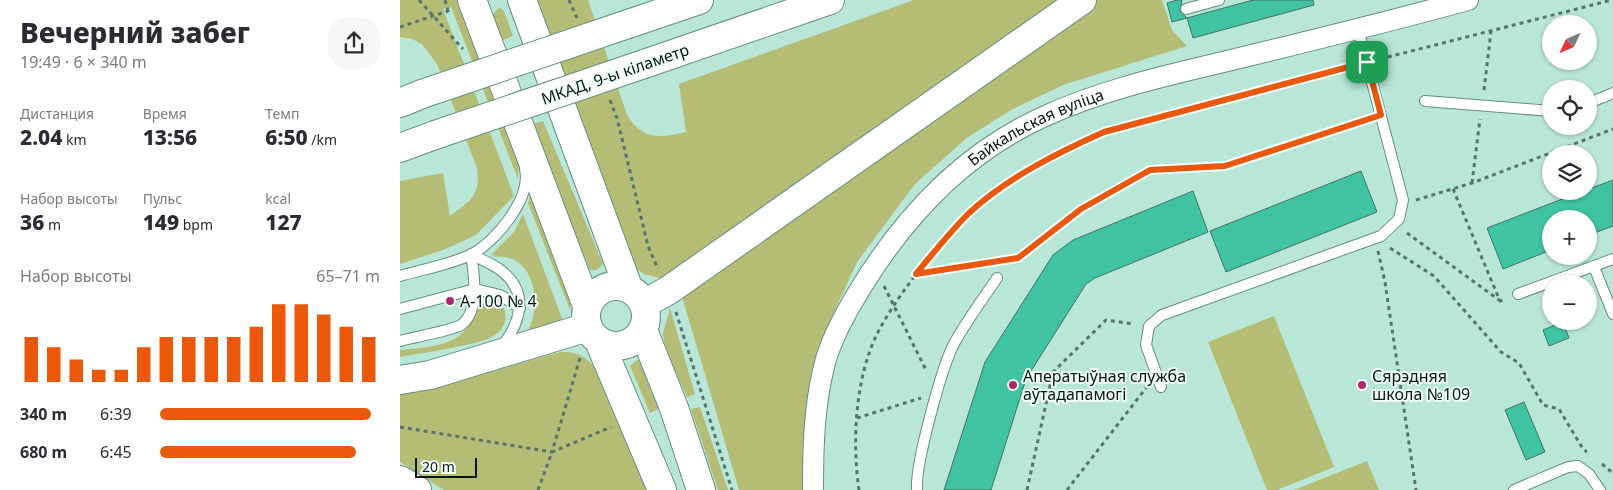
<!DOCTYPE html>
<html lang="ru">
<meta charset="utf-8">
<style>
:root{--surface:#fff;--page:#f7f7f7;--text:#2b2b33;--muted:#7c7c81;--accent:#ea580c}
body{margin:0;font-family:"Noto Sans",sans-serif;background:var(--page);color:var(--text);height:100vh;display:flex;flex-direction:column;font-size:19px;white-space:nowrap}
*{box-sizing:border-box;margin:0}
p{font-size:16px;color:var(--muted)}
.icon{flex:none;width:28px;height:28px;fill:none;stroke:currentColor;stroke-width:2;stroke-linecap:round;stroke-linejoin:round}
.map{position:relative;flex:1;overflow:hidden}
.drawer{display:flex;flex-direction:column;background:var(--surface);width:400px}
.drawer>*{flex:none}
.needle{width:32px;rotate:226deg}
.tools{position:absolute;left:1142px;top:15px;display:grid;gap:10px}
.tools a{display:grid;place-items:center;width:55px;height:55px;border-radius:50%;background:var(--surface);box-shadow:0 1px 4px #0004;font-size:25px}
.scale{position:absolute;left:15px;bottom:12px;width:62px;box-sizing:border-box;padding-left:5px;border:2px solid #061712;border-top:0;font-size:14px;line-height:18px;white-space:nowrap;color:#061712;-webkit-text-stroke:4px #f1fffa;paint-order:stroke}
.pin{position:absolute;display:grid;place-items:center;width:42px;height:42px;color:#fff;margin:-21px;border-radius:10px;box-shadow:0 2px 8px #0006}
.round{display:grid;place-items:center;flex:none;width:52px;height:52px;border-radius:20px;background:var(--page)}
.head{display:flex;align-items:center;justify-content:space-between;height:85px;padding:0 20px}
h1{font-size:28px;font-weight:800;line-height:38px}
.metrics{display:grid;grid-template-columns:repeat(3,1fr);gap:8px;height:85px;padding:5px 20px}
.metrics div{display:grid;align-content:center}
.metrics b{font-size:21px;font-weight:800}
.metrics small{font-size:14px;font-weight:400}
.metrics p{font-size:14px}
.chart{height:140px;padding:10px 20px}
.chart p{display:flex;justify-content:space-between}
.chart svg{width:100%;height:90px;margin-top:5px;stroke:var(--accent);stroke-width:6}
ul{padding:0 20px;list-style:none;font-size:16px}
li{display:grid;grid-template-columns:80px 60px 1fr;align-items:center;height:38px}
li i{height:12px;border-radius:6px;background:var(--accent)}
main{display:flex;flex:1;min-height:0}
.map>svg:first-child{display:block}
.green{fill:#b5bc75}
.building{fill:#3fc3a2;stroke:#467164}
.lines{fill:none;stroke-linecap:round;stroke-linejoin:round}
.lane-casing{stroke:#638f81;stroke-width:12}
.street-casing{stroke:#638f81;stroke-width:22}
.secondary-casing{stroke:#638f81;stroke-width:30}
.highway-casing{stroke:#638f81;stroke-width:30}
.path{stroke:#56746b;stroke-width:3;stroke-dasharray:4 4;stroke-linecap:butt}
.lane{stroke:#fff;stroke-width:10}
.street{stroke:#fff;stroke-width:20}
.secondary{stroke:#fff;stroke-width:28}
.highway{stroke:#fff;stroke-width:28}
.highway-bridge-casing{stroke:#638f81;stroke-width:30;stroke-linecap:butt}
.highway-bridge{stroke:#fff;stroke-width:28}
.route-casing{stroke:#fff;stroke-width:10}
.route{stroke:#ea580c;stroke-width:6}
.poi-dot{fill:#ad276f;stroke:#f1fffa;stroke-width:2}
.labels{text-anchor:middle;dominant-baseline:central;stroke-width:4;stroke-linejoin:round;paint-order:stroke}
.street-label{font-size:16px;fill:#061712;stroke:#f1fffa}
.poi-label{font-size:16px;fill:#061712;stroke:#f1fffa;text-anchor:start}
</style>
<main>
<section class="drawer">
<div class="head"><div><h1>Вечерний забег</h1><p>19:49 · 6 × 340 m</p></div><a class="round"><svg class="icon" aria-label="share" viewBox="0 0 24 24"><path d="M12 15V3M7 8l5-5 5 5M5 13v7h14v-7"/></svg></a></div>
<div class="metrics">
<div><p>Дистанция</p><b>2.04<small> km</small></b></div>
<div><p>Время</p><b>13:56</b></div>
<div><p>Темп</p><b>6:50<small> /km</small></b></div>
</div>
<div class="metrics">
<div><p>Набор высоты</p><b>36<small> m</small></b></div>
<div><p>Пульс</p><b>149<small> bpm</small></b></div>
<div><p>kcal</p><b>127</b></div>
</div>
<div class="chart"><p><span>Набор высоты</span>65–71 m</p>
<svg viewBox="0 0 160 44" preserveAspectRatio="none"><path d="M5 44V22M15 44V27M25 44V33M35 44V38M45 44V38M55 44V27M65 44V22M75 44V22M85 44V22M95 44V22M105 44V17M115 44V6M125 44V6M135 44V11M145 44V17M155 44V22"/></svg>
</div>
<ul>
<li><b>340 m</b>6:39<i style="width:96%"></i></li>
<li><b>680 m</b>6:45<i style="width:89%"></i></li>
</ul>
</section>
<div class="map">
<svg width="1213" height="490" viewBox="0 0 1213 490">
<rect width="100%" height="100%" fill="#b8e6d7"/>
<path class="green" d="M0,0H57L119,158L118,179L51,7L43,9L114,196L76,235L43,250L0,264V181L43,173L50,216C70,201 81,196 77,168L37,64L22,44L12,39L0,37Z
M132,0H188L227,115C243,141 260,138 286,132L279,84L514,0H661L263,279L244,274L235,268Z
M694,0H762L772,30L787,46L663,85L611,110L568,137L515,184L457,262L418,347L412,381L406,490H339L281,293Z
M99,7L104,11L113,36L101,41L93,15Z
M143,121L203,264L197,270H190L130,125Z
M131,191L171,299L170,310L128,203Z
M123,214L163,321L125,335C144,309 136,252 95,257L92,254L114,232Z
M87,299C94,299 99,301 103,308C109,317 104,329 95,335C82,345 20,353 0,357V350C21,348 53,347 67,328C75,318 77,307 87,299Z
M270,308L295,394L287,397L266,351L263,334Z
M874,316L934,467L877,490H867L808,342Z
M160,352C181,351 188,359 202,374L254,490H44L0,462V391C59,385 104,367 160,352Z
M237,360H240L262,407L250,413L230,366Z
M300,407L328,490H318L291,409Z
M967,461L979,490H894Z"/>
<path class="building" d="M777,0H782L780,11L787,18L772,22L767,3Z
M853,0H913L914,5L793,38L787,18Z
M961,171L977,212L826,272L810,231Z
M1213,180V226L1189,235V219H1151V250L1103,269L1087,228L1183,191H1189V189Z
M793,191L808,232L695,278L686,284L626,379L591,490H544L585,362L653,255L673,240Z
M1163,322L1169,338L1149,346L1143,330Z
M1124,402L1145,452L1126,460L1105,410Z"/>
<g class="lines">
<g class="lane-casing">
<path id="lane" d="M786,9L819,0
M1025,101L1151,111
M1189,103L1213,93
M71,254C80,259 90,263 99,269C129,290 122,321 102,346
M1194,267L1213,314
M0,276C23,269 49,265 70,255C95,243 132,198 125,169
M1118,294L1213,259
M0,309L75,289L100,295L120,308
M0,341C14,337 50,331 61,325C80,312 74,273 71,254
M761,387L746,345L749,326L762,315L981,236L999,219L1003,200L958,29
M517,490C515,465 542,365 555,342C567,320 583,299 597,278
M1114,490L1168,467L1178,466L1189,474L1200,490"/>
</g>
<g class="street-casing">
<g id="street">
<path id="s1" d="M413,490C413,446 414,402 426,359C434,333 448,309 462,286C506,215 566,152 643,117C708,87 779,73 848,56C922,38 995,20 1068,0"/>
</g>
</g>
<g class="secondary-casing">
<path id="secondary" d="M72,0L187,306
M122,0L228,287
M186 316a30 30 0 1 1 60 0a30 30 0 1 1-60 0Z
M243,330L274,408L301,490
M199,341L262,490
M0,480L17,490"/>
</g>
<g class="highway-casing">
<path id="highway" d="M228,24L299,0
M244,64L430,0
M0,103L22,94
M0,148L35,135
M244,304L269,290L682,0
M0,380L30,375L188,327"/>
</g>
<path class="path" d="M19,0L63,49
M45,0L48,10
M169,0L177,18
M0,27L48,11L50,14
M980,59L1212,0
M1084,90L1091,31
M210,100L217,118L248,246L258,269
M1072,183L1080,119
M1053,189L1100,301L1105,299
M1016,200L1072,183L1213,129
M1007,233L1099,300
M990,248L1034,276L1101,352L1119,363L1143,405L1159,409L1183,449L1187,452
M978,251L985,282L1016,490
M598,262L618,258L681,209L751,170L825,166L967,119
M516,274L591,263
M484,286L527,372
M276,312L332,490
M457,418L521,398
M0,427L152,452L180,358
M1202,464L1213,473
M138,490L152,452L211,427
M459,490C452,442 455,379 477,334C491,307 509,283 528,259C547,236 567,213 592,195C626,170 665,150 704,132L952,66
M627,490L653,372L706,320L734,324
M667,490L746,388"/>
<use href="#lane" class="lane"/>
<use href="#street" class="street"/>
<use href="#secondary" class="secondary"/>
<use href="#highway" class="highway"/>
<g class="highway-bridge-casing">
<path id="highway-bridge" d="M22,94L228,24
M35,135L244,64"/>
</g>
<use href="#highway-bridge" class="highway-bridge"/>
</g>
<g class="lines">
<g class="route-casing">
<path id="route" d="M967,62L981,115L825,166L750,170L681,209L618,258L516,274C533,253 550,232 569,213C607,178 657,153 704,132Z"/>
</g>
<use href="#route" class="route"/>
</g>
<g class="poi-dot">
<circle cx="50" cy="301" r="5"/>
<circle cx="613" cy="385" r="5"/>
<circle cx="962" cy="385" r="5"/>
</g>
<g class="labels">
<g class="street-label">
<text transform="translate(215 74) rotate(-19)">МКАД, 9-ы кіламетр</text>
<text stroke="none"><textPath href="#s1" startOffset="454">Байкальская вуліца</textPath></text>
</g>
<g class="poi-label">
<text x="60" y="301">А-100 № 4</text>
<text x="623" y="376">Аператыўная служба<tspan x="623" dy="18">аўтадапамогі</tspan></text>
<text x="972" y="376">Сярэдняя<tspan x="972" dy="18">школа №109</tspan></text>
</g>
</g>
</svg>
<div class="tools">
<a><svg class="needle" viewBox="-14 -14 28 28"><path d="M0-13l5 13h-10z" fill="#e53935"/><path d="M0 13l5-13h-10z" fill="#7c7c81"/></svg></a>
<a><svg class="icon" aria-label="locate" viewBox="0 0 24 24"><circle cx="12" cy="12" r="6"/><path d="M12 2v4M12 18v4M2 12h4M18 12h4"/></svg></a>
<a><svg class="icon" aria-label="layers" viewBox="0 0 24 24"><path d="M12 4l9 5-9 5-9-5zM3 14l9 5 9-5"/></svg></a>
<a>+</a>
<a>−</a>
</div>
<div class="scale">20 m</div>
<div class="pin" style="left:967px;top:62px;background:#1e9e55"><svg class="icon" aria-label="arrive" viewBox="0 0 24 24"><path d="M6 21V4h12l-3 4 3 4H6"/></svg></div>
</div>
</main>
